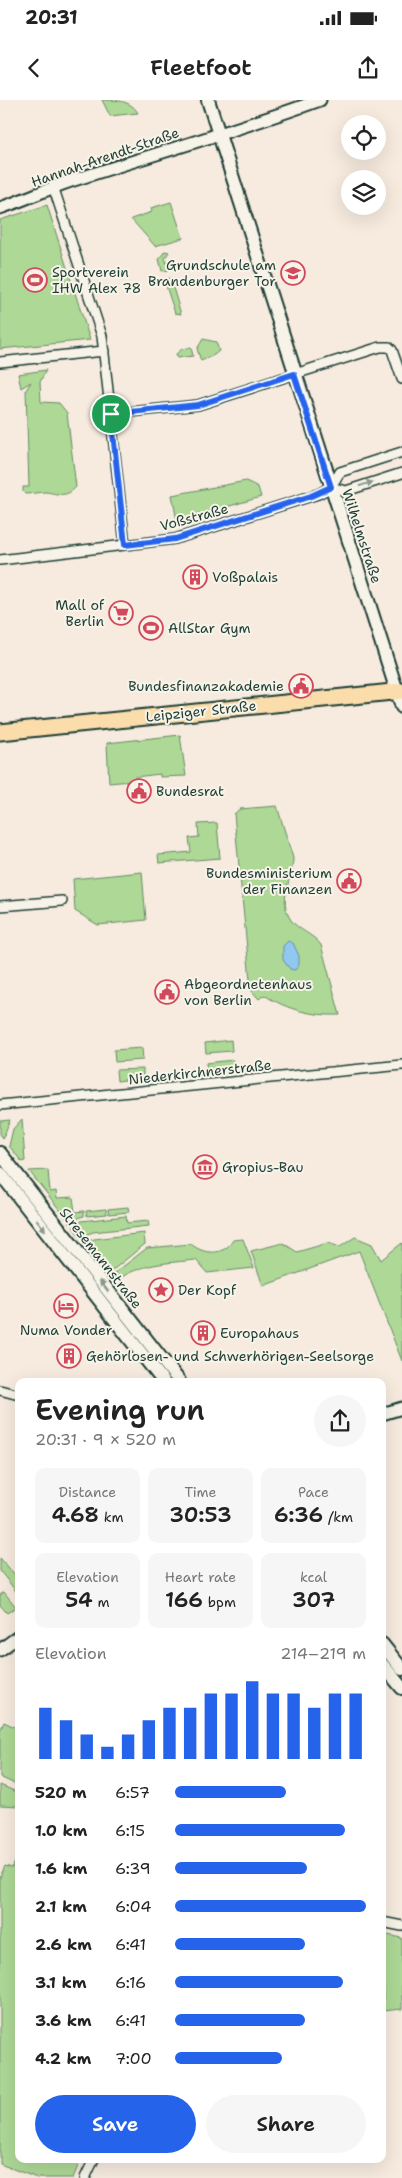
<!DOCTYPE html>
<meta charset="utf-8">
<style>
:root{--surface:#fff;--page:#f6f6f6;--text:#222;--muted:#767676;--accent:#2563eb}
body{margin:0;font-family:"Shantell Sans",sans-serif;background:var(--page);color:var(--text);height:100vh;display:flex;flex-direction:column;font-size:19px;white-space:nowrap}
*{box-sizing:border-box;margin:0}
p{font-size:16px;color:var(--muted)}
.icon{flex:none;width:28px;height:28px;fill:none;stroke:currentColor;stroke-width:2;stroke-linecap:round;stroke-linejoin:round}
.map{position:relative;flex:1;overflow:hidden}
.drawer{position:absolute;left:15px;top:1278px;width:371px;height:785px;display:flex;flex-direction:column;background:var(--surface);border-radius:10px;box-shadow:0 5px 20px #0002}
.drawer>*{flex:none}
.buttons{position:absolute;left:341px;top:15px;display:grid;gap:10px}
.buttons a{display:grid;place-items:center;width:45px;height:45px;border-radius:50%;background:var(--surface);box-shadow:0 5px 20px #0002;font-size:25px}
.pin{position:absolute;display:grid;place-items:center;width:42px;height:42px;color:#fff;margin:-21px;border:2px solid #fff;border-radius:50%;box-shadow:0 1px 5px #0007}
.round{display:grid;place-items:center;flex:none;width:52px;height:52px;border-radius:26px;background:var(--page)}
.overview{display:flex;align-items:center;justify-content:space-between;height:85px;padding:0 20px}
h1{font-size:28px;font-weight:600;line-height:38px}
.metrics{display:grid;grid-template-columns:repeat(3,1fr);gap:8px;height:85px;padding:5px 20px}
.metrics div{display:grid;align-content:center;border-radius:10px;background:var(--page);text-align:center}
.metrics b{font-size:21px;font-weight:600}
.metrics small{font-size:14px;font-weight:400}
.metrics p{font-size:14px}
.chart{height:140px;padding:10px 20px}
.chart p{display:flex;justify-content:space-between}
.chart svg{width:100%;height:90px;margin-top:5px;stroke:var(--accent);stroke-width:6}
.primary-button{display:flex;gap:10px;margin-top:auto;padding:10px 20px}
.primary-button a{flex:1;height:58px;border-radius:30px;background:var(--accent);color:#fff;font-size:20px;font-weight:600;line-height:58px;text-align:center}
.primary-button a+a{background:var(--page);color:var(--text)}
ul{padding:0 20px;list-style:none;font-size:16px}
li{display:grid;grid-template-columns:80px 60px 1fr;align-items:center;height:38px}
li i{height:12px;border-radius:6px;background:var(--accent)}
.status{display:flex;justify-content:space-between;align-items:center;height:35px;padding:0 25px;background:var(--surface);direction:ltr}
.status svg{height:14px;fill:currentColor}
header{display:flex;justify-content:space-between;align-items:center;height:65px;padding:0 20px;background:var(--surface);font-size:22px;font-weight:600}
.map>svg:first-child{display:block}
.green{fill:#add896;stroke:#668a65}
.water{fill:#92c8f0;stroke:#6490a5}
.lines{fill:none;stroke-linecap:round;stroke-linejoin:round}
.minor-casing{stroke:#1f3d34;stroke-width:12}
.tertiary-casing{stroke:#1f3d34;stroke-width:15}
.secondary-casing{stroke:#1f3d34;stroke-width:16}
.primary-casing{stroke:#1f3d34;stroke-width:19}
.minor{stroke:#f7f3e8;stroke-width:9}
.tertiary{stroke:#f7f3e8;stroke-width:11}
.secondary{stroke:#f7f3e8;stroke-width:12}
.primary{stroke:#fbddab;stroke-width:15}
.oneway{fill:#8b988e}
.route-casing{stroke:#fff;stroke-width:10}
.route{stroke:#2563eb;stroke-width:6}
.labels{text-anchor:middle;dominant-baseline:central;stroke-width:4;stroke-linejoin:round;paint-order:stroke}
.street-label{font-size:14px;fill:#1f3d34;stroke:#f7f3e8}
.poi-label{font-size:14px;fill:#1f3d34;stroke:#f7f3e8;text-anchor:start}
</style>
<div class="status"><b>20:31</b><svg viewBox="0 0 49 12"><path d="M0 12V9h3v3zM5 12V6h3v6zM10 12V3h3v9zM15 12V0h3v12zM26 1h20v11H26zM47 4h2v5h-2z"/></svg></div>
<header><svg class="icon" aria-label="back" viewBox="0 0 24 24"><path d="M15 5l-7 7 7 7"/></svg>Fleetfoot<svg class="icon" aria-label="share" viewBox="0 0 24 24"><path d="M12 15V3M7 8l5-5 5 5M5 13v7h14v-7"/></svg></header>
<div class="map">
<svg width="402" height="2078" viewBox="0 0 402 2078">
<rect width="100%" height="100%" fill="#f7ebdf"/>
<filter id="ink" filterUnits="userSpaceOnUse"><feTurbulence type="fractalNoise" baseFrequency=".02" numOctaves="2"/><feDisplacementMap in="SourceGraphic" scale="10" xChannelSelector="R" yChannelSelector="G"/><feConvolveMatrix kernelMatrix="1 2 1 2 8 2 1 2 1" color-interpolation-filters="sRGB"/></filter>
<g filter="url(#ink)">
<path class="green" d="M102,0C115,0 131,0 138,13L110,16Z
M171,102L183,138L155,146L131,119L152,112L151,108Z
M47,105L90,240L0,249V120Z
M165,151L169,152L165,158L169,170L162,171L159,159Z
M170,178L181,214L175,213L164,180Z
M203,239L216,242L219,251L214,255L201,261L197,249Z
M191,247L193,256L177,258L176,254L182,249Z
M46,270L40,282L41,302L59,303L67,313L76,387C66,398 59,394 46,392C39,392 32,394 25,394L23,392V387H29L26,290L31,282L21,288L18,274Z
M246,381L258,387L261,397L177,421L172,395Z
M180,635L186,676L160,677V674L135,677L131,681L109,683L107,643Z
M277,706L293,758C293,779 277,800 291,820C298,830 313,834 321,845L340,915C312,916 288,910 264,895L259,899L251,890L234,714L240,709Z
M217,723L220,758L159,763L158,755L191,752L189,738L199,737L198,724Z
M142,772L146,820L98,825L75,811L73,779Z
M231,940L232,951L206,953L205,943Z
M142,948L143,960L115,962L114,950Z
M233,960L234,970L207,973L206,963Z
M143,969V978L117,981L116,970Z
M22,1019L25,1061L22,1062L9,1046L13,1029Z
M10,1020L3,1038L0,1034V1021Z
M48,1070L50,1092L56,1091L57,1098L73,1097L75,1112L84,1111V1116L80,1117L71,1124L29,1071Z
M128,1107L129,1112L109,1114L108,1109Z
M106,1109L107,1114L87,1116L86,1111Z
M126,1116L127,1123L148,1121L149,1126L93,1132L80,1137L73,1127L81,1121Z
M144,1133L145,1144L109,1173L85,1142L94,1139Z
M355,1137L372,1144L381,1160L402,1143V1261L359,1151L263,1186L251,1151L283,1143L297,1152L328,1143L340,1147Z
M243,1139L254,1168L207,1173L196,1160C168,1163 140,1163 116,1181L111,1176L147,1148L191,1144C204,1155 224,1156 233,1140Z
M0,1458L19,1479V1495L0,1471Z
M4,1492L16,1507L7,1513L0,1505V1495Z
M4,1622L19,1629V1686L0,1677V1631Z
M0,1685L19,1693V1706L0,1705Z
M19,1754V2059H81L73,2078H37L0,2064V1777L5,1766L12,1768Z
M383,1834L402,1838V1909L383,1911Z"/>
<path class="water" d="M288,841L293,843L299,856V865L295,870L290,869L283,860V846Z"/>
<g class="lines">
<g class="minor-casing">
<path id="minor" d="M54,89L102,236L125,445
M0,262L104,251
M111,314L198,305L380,247H389L392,250L402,279
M331,387L346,391L402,373
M0,460L175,439L318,394L331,387L340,372L402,352
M0,806L62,801
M0,1005L402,965
M0,1290L19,1295
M382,1822L402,1826
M85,2078L94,2059"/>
</g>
<g class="tertiary-casing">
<path id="tertiary" d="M0,108C24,100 47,89 71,81C154,54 238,30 320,0
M382,1314L402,1308
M0,1550L19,1536"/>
</g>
<g class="secondary-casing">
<path id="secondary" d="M208,0L402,607
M0,1053L179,1281
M0,1073L163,1281
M382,1544L402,1569
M382,1564L402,1588"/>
</g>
<g class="primary-casing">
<path id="primary" d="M0,632L402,591"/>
</g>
<use href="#minor" class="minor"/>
<use href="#tertiary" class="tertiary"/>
<use href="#secondary" class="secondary"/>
<use href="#primary" class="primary"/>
</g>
<defs><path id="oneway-solid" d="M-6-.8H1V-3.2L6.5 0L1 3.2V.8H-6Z" transform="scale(1.25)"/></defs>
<g class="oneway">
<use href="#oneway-solid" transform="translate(366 384) rotate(-18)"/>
<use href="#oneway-solid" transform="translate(41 1125) rotate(52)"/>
<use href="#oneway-solid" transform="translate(104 1186) rotate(-128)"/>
</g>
</g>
<g class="lines" filter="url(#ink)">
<g class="route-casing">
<path id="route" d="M294,274L331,387L311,396L175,439L125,445L111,314L198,305Z"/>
</g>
<use href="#route" class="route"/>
</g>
<defs>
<g id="school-ring" transform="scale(1.25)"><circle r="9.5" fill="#f7f3e8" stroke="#d1495b" stroke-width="1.5"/><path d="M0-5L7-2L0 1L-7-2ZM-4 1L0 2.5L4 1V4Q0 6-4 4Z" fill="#d1495b"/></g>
<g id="stadium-ring" transform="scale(1.25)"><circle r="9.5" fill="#f7f3e8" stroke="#d1495b" stroke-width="1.5"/><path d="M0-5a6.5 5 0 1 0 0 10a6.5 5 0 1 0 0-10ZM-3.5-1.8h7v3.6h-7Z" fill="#d1495b"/></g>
<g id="building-ring" transform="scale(1.25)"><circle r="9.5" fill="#f7f3e8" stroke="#d1495b" stroke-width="1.5"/><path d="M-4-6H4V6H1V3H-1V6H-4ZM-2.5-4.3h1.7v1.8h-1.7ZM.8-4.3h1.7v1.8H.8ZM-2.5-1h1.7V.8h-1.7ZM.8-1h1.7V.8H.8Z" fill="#d1495b"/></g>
<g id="supermarket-ring" transform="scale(1.25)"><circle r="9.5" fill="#f7f3e8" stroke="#d1495b" stroke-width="1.5"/><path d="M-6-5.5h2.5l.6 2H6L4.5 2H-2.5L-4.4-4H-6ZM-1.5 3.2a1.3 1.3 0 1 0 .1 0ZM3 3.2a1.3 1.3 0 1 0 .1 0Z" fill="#d1495b"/></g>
<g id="civic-ring" transform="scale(1.25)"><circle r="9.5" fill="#f7f3e8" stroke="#d1495b" stroke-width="1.5"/><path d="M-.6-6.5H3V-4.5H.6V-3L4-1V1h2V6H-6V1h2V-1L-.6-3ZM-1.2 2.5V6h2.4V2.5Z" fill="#d1495b"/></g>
<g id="museum-ring" transform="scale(1.25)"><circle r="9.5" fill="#f7f3e8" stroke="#d1495b" stroke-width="1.5"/><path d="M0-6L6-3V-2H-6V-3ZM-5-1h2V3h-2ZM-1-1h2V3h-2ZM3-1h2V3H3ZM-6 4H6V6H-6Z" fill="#d1495b"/></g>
<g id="sight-ring" transform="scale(1.25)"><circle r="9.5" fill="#f7f3e8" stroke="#d1495b" stroke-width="1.5"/><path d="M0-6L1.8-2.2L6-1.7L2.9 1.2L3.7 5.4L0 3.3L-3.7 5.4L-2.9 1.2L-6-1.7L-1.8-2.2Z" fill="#d1495b"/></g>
<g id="hotel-ring" transform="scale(1.25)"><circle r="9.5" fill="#f7f3e8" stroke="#d1495b" stroke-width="1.5"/><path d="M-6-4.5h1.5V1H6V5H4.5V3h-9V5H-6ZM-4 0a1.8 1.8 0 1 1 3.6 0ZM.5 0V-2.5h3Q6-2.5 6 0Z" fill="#d1495b"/></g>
</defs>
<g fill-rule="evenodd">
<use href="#school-ring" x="293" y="173"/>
<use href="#stadium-ring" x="35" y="180"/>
<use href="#building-ring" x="195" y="477"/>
<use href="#supermarket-ring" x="121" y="513"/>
<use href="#stadium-ring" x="151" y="528"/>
<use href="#civic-ring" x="301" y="586"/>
<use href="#civic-ring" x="139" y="691"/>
<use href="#civic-ring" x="349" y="781"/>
<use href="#civic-ring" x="167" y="892"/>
<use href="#museum-ring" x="205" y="1067"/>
<use href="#sight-ring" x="161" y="1190"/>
<use href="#hotel-ring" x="66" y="1206"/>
<use href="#building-ring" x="203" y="1233"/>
<use href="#building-ring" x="69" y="1256"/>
</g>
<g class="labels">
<g class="street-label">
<text transform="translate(105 57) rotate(-19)">Hannah-Arendt-Straße</text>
<text transform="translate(194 417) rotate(-15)">Voßstraße</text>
<text transform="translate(362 436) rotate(72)">Wilhelmstraße</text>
<text transform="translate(201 611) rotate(-6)">Leipziger Straße</text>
<text transform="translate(200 972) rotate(-6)">Niederkirchnerstraße</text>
<text transform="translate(101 1158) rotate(52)">Stresemannstraße</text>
</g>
<g class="poi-label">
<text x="276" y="165" text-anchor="end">Grundschule am<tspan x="276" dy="16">Brandenburger Tor</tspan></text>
<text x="52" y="172">Sportverein<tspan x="52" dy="16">IHW Alex 78</tspan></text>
<text x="212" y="477">Voßpalais</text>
<text x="104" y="505" text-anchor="end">Mall of<tspan x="104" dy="16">Berlin</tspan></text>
<text x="168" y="528">AllStar Gym</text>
<text x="284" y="586" text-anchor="end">Bundesfinanzakademie</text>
<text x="156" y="691">Bundesrat</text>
<text x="332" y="773" text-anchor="end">Bundesministerium<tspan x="332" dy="16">der Finanzen</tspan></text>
<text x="184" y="884">Abgeordnetenhaus<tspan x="184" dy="16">von Berlin</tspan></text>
<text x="222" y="1067">Gropius-Bau</text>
<text x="178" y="1190">Der Kopf</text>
<text x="66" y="1230" text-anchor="middle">Numa Vonder</text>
<text x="220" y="1233">Europahaus</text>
<text x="86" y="1256">Gehörlosen- und Schwerhörigen-Seelsorge</text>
</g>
</g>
</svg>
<div class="buttons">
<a><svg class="icon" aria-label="locate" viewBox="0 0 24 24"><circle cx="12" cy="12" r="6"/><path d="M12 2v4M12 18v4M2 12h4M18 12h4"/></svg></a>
<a><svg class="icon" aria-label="layers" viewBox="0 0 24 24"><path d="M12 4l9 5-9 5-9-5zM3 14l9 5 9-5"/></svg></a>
</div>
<div class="pin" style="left:111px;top:314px;background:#1e9e55"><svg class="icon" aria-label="arrive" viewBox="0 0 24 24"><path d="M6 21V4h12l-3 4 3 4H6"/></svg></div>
<section class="drawer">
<div class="overview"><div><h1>Evening run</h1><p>20:31 · 9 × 520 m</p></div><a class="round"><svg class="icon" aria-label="share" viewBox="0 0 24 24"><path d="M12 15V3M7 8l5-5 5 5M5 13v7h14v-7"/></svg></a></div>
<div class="metrics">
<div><p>Distance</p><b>4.68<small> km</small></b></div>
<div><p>Time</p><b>30:53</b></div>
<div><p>Pace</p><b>6:36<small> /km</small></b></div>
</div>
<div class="metrics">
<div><p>Elevation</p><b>54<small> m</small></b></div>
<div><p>Heart rate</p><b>166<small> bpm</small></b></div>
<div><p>kcal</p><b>307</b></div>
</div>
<div class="chart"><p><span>Elevation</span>214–219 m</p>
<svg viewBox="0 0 160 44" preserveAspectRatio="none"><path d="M5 44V19M15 44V25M25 44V32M35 44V38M45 44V32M55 44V25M65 44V19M75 44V19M85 44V12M95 44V12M105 44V6M115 44V12M125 44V12M135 44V19M145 44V12M155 44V12"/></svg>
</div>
<ul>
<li><b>520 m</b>6:57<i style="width:58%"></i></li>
<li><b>1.0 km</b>6:15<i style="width:89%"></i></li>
<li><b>1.6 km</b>6:39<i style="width:69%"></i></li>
<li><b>2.1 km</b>6:04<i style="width:100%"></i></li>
<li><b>2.6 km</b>6:41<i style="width:68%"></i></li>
<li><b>3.1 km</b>6:16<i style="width:88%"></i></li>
<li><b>3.6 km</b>6:41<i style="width:68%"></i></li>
<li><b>4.2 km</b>7:00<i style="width:56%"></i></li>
</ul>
<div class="primary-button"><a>Save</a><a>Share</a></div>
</section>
</div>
